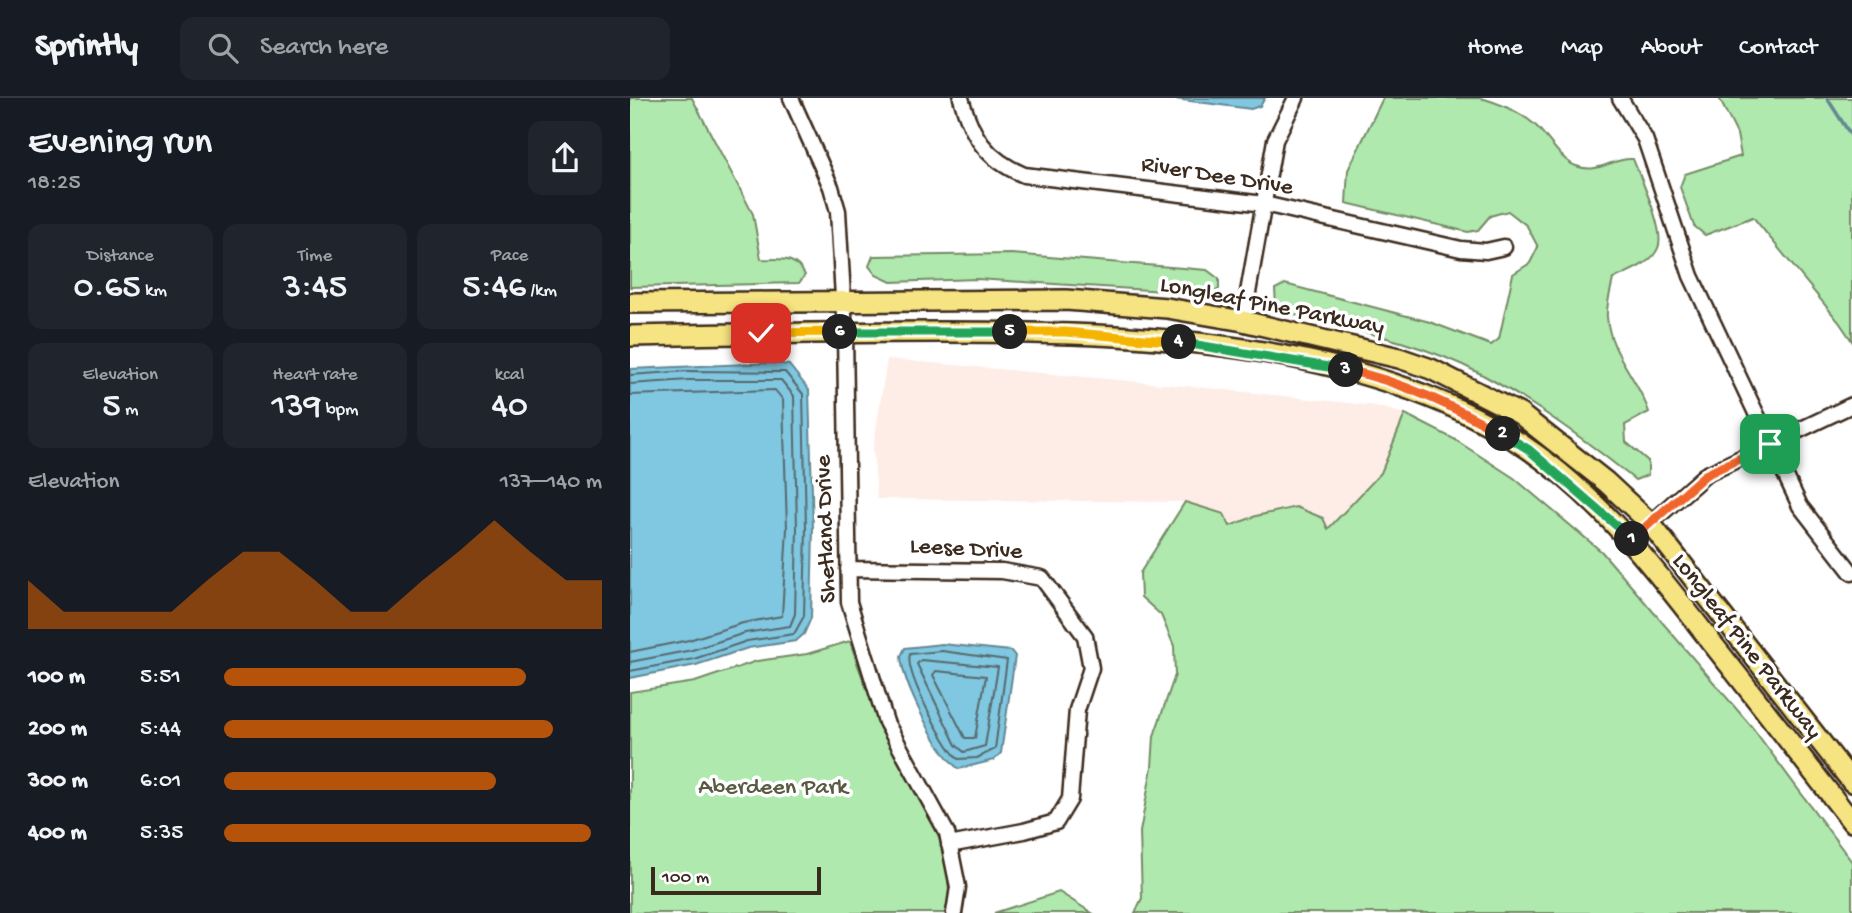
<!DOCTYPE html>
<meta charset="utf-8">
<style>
:root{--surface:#171b24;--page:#20242c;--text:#f1f3f6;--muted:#9ea1a6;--line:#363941;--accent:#b45309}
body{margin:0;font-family:"Gochi Hand",sans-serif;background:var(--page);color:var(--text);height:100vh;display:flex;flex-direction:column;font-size:26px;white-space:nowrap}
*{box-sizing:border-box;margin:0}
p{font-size:23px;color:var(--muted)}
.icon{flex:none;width:38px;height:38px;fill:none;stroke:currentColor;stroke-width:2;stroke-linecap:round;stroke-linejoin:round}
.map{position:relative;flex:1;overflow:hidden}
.side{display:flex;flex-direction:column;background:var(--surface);width:630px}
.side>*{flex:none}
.scale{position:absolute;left:21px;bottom:18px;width:170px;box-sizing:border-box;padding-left:7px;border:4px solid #3b2a1e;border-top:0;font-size:19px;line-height:24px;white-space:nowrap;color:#3b2a1e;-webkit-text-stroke:5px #fff;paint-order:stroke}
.pin{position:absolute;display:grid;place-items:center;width:60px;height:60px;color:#fff;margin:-30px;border-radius:14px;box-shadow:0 4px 10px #0006}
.km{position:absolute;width:35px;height:35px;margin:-18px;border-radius:50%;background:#222;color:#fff;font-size:19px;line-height:35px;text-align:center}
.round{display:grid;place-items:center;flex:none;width:74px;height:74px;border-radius:14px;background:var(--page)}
.headline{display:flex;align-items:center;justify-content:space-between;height:119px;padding:0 28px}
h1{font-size:38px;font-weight:600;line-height:52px}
.stats{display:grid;grid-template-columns:repeat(3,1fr);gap:10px;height:119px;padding:7px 28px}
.stats div{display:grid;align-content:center;border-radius:14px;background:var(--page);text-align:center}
.stats b{font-size:35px;font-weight:600}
.stats small{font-size:19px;font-weight:400}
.stats p{font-size:19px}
.chart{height:196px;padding:14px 28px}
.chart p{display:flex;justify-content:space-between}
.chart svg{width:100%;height:126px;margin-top:7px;fill:var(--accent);opacity:.7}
ul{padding:0 28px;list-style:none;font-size:23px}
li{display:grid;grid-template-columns:112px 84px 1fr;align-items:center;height:52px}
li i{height:18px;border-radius:9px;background:var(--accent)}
header{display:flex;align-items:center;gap:42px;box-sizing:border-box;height:98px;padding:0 35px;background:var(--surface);border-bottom:2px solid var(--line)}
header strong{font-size:33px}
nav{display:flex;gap:38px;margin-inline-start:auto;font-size:24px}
.search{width:490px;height:63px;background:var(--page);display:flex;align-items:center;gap:18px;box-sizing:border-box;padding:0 24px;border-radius:14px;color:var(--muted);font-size:26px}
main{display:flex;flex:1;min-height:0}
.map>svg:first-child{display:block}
.built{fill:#fdede6}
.green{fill:#afe9ae;stroke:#758a66;stroke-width:2}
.water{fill:#80c7e1;stroke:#648893;stroke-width:2}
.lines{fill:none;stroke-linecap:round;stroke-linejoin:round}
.shore{stroke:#57696c;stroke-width:2}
.stream{stroke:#648893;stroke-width:3.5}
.minor-casing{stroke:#3b2a1e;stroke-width:19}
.major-casing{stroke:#3b2a1e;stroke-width:24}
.minor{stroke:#fff;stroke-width:14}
.major{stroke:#f6e381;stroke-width:19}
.split-1-casing{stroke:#fff;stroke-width:14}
.split-2-casing{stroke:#fff;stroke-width:14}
.split-3-casing{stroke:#fff;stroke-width:14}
.split-4-casing{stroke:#fff;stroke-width:14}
.split-5-casing{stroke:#fff;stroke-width:14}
.split-6-casing{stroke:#fff;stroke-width:14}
.split-7-casing{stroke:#fff;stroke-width:14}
.split-1{stroke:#f0652b;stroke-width:9}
.split-2{stroke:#22a559;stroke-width:9}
.split-3{stroke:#f0652b;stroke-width:9}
.split-4{stroke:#22a559;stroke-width:9}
.split-5{stroke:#f5b400;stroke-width:9}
.split-6{stroke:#22a559;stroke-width:9}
.split-7{stroke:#f5b400;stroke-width:9}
.labels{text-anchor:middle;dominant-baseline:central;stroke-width:7;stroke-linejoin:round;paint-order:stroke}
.street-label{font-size:24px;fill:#3b2a1e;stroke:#fff}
.park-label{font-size:24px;fill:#585a42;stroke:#fff}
</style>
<header>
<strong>Sprintly</strong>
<div class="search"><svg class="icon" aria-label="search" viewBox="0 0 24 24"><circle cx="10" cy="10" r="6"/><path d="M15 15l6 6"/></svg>Search here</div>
<nav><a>Home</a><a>Map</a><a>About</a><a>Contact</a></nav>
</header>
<main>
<section class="side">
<div class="headline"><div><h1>Evening run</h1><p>18:25</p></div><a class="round"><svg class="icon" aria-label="share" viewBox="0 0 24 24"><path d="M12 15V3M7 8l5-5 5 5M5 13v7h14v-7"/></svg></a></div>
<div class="stats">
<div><p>Distance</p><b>0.65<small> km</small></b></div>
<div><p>Time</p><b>3:45</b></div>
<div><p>Pace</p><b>5:46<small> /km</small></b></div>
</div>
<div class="stats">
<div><p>Elevation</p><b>5<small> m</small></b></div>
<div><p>Heart rate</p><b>139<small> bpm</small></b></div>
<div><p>kcal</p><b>40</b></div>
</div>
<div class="chart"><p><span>Elevation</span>137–140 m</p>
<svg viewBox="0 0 160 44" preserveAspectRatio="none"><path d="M0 44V27L10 38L20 38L30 38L40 38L50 27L60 17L70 17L80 27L90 38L100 38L110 27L120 17L130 6L140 17L150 27L160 27V44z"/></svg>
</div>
<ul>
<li><b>100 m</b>5:51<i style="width:80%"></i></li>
<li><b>200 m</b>5:44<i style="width:87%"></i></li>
<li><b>300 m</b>6:01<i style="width:72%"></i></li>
<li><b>400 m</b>5:35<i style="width:97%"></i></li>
</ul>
</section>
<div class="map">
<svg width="1222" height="815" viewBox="0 0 1222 815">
<rect width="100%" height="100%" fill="#fff"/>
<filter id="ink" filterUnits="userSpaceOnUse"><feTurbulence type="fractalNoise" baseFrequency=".0143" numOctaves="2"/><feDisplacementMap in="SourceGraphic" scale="14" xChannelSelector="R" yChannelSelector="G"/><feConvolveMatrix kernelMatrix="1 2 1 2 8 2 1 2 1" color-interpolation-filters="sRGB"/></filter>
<g filter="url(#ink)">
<path class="built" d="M257,261L577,290L746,308L775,316L751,375L697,431L600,429L561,404L247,401L243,351Z"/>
<path class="green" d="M0,0H62L123,116L131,161C150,162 165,157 175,177L169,185L0,189Z
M753,0H850C867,4 890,14 904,26C917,37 930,62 946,68C969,77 982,59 1003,61C1010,79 1036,134 1028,150C1022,166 997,174 983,181C981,192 976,207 977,219C980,256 1008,280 1019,314L995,327L996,344L1018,363V377L1005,382C957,343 905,305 851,276C791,244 722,231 657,215L646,208L645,191L655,186L800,224L861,247L869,241L883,176L900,165L908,149L897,128L878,113L860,118L848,132L838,134L716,105L718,72Z
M1089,0H1222V243L1209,224L1123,119L1075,137L1064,128L1050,89L1055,76L1111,58L1107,36Z
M382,156L577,172L589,181V191L581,196L347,181L261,184L246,177L239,168L243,158Z
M775,316L824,341L884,380L972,454L1122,629L1222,764V815H505L512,800L510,734L522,669L524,638L545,577L544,548L531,517L511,499L510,475L555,404L594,416L600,428L626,418L666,409L693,420L698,431L751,375Z
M220,543C229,573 240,601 254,629C287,695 323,737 319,815H0V594L65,584L127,563L177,556Z
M429,794L462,815H364Z"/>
<path class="water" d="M537,0H635L630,8L621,11Z
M145,265L159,267L179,292L183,430L181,520L174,536L166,543L118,550L66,567L0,580V271Z
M312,546L381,553L385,558L371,655L364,662L329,671C308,656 272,584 271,558L275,550Z"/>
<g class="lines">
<path class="shore" d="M0,277L58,273L155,274L173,296L176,430L174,518L164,536L117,543L64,561L0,573
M0,286L59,282H151L164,298L167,430L165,516L160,528L115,535L62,552L0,564
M0,297L145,292L153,302L157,430L152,518L113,525L59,542L0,554
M312,553L377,562L365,651L347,660L328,661C314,647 274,574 280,556Z
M291,562L368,569L355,648L334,654L326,647L287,566Z
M306,573L356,578L345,640H335L303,577Z"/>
<path class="stream" d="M1197,0L1222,39"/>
<g class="minor-casing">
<path id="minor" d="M161,0L201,89L208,113L215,234L219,504L256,624L317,735L328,789L324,815
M331,0C342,39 356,61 394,77L634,106L831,151L856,153L874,149
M990,0L1015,41L1061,178L1170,408L1222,475
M613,223L645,42L666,0
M1000,443L1075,377L1222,307
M218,471L372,473L412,480L455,538L461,570L447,612L440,701L426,724L394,733L319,747"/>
</g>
<g class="major-casing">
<path id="major" d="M0,205L436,202L537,210L613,223L769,260L801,271L890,316L976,384L1020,425L1222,684
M0,238C104,236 208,234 313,234C501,234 736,241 897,350C972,401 1027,474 1082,545C1129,604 1175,664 1222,724"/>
</g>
<use href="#minor" class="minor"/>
<use href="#major" class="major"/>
</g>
</g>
<g class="lines" filter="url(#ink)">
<g class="split-1-casing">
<path id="split-1" d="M1002,441L1075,377L1140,346"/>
</g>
<g class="split-2-casing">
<path id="split-2" d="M873,336L898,351L1002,441"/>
</g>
<g class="split-3-casing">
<path id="split-3" d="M716,272C772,283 824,309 873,336"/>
</g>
<g class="split-4-casing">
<path id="split-4" d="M549,244L716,272"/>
</g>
<g class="split-5-casing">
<path id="split-5" d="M380,234H435L549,244"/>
</g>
<g class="split-6-casing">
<path id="split-6" d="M210,234H380"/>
</g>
<g class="split-7-casing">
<path id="split-7" d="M131,235L210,234"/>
</g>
<use href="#split-1" class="split-1"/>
<use href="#split-2" class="split-2"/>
<use href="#split-3" class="split-3"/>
<use href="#split-4" class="split-4"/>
<use href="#split-5" class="split-5"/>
<use href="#split-6" class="split-6"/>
<use href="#split-7" class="split-7"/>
</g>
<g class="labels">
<g class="street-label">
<text transform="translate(587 79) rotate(9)">River Dee Drive</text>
<text transform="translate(642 209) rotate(11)">Longleaf Pine Parkway</text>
<text transform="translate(197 431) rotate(-92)">Shetland Drive</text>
<text transform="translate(336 452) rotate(3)">Leese Drive</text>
<text transform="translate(1116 549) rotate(52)">Longleaf Pine Parkway</text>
</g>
<g class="park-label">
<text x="143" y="690">Aberdeen Park</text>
</g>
</g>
</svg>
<div class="scale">100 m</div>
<div class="pin" style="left:1140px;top:346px;background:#1e9e55"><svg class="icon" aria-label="arrive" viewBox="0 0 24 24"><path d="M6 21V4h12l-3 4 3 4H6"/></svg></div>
<div class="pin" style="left:131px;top:235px;background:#d93025"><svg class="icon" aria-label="check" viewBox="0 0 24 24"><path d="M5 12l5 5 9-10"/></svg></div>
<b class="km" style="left:1002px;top:441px">1</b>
<b class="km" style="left:873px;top:336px">2</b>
<b class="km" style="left:716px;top:272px">3</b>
<b class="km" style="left:549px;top:244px">4</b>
<b class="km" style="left:380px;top:234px">5</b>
<b class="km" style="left:210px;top:234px">6</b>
</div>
</main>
